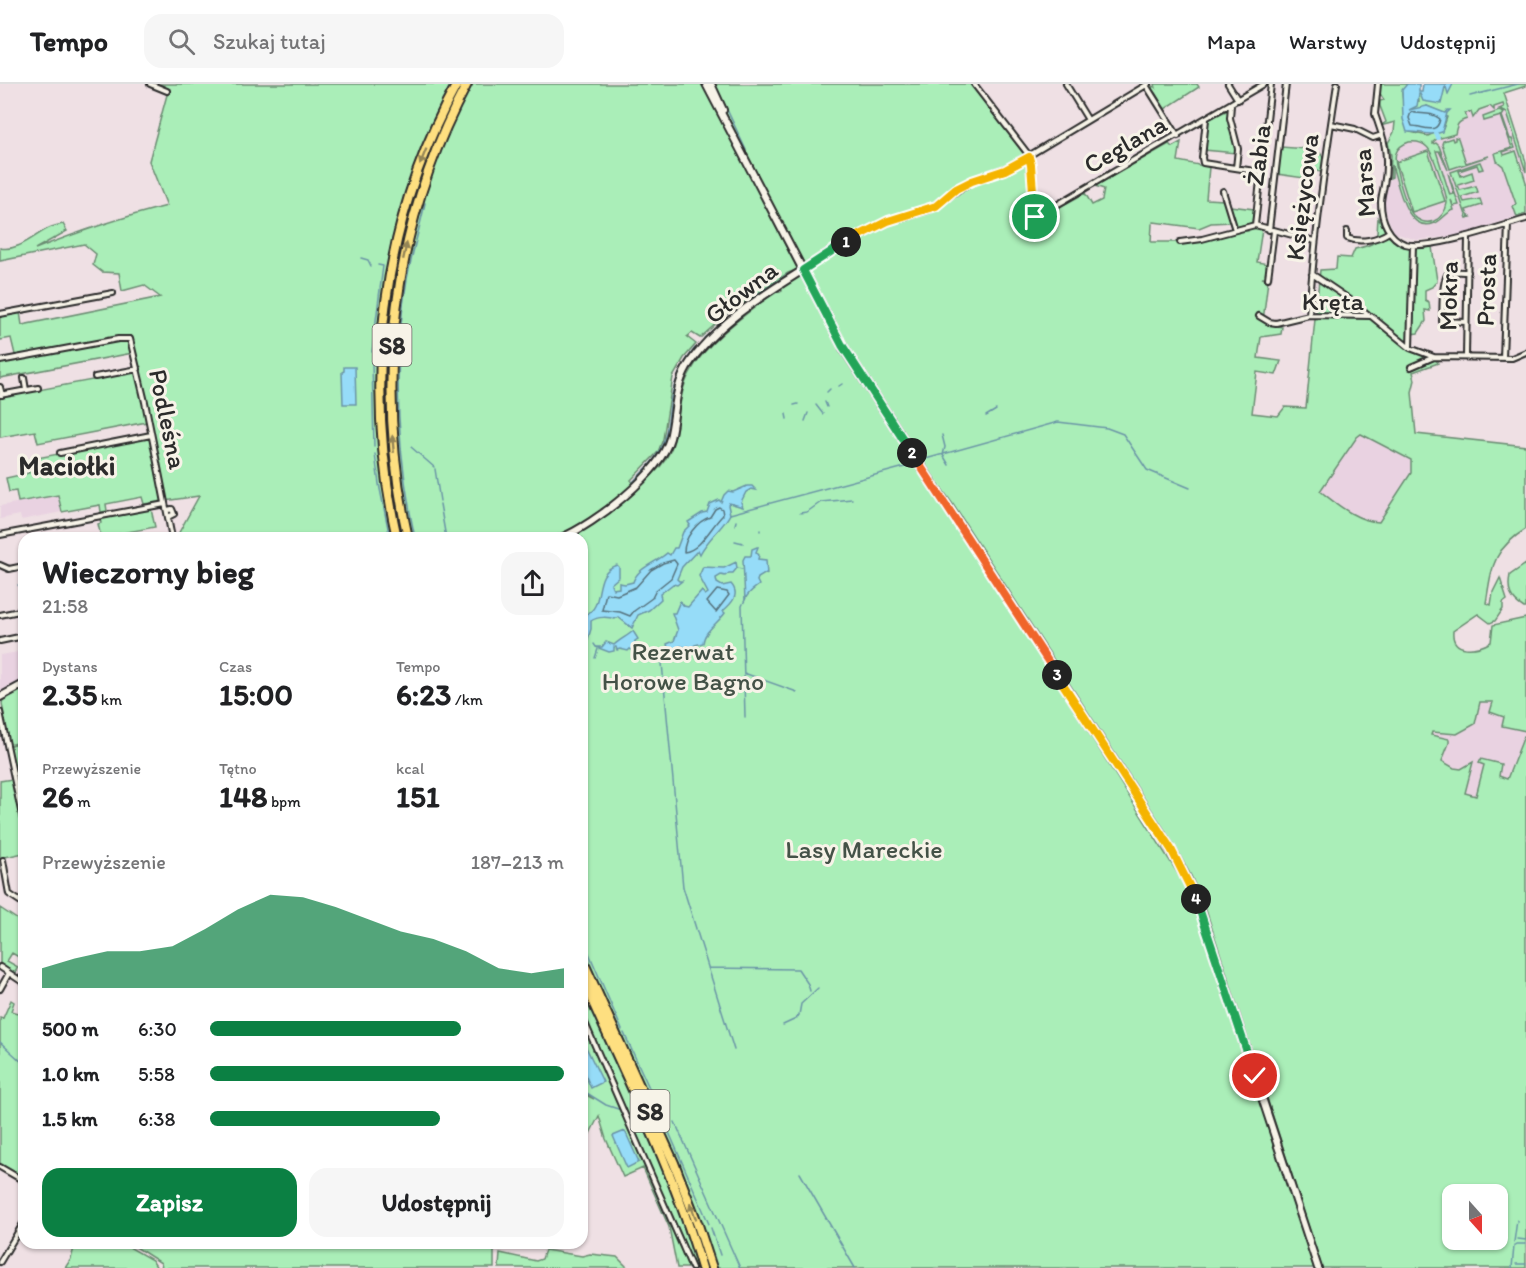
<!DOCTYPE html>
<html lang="pl">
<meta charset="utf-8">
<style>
:root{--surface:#fff;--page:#f6f6f6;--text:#202124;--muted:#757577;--line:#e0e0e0;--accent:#0b8043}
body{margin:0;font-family:Itim,sans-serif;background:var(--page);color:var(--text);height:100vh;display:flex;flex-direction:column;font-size:22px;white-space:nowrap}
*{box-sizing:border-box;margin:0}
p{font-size:20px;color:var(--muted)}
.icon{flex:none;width:33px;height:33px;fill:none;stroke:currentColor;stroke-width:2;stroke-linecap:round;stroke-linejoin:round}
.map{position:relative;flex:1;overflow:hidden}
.drawer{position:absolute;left:18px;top:448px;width:570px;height:717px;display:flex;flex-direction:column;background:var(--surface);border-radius:18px;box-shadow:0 2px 4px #0004}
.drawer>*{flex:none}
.needle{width:39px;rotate:159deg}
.tools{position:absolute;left:1442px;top:1100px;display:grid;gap:12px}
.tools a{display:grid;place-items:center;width:66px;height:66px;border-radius:12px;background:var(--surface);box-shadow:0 2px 4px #0004;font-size:30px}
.pin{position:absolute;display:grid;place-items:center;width:51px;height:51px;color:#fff;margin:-26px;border:3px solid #fff;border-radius:50%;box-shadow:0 2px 6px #0007}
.km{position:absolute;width:30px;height:30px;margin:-15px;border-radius:50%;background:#222;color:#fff;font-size:16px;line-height:30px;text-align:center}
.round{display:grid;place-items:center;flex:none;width:63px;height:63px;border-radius:18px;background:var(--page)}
.head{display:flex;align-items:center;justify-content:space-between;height:102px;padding:0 24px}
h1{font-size:33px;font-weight:700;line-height:45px}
.stats{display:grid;grid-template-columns:repeat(3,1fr);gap:9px;height:102px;padding:6px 24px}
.stats div{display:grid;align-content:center}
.stats b{font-size:30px;font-weight:700}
.stats small{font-size:16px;font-weight:400}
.stats p{font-size:16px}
.chart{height:168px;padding:12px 24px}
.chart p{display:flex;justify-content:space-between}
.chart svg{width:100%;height:108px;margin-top:6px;fill:var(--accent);opacity:.7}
.button{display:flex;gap:12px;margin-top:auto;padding:12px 24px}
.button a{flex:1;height:69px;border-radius:18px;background:var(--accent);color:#fff;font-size:24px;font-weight:700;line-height:69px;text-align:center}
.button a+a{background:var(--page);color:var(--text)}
ul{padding:0 24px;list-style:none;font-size:20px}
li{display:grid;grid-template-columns:96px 72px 1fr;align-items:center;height:45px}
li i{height:15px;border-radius:8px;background:var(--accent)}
header{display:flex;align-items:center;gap:36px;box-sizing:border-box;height:84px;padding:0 30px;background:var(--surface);border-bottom:2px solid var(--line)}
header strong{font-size:28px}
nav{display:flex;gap:33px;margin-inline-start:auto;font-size:21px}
.search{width:420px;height:54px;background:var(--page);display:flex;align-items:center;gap:15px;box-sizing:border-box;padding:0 21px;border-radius:18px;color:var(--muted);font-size:22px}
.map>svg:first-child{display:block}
.built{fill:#e9d2e1}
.green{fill:#aaeeb8;stroke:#6a8c72;stroke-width:1.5;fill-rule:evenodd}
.water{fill:#96dcf8;stroke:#6b95a6;stroke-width:1.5}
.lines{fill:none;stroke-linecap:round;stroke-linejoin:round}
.shore{stroke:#56727d;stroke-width:1.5}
.stream{stroke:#6b95a6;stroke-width:1.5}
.canal{stroke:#96dcf8;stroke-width:4}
.street-casing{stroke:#2b2b2b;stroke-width:8}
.secondary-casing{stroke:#2b2b2b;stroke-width:10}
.highway-casing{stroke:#2b2b2b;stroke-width:12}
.street{stroke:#f7f3e8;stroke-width:4}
.secondary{stroke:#f7f3e8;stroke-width:6}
.highway{stroke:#fedf80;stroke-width:8}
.oneway{fill:#948556}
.split-1-casing{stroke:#fff;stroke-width:12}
.split-2-casing{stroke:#fff;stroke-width:12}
.split-3-casing{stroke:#fff;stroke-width:12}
.split-4-casing{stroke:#fff;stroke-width:12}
.split-5-casing{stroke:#fff;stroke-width:12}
.split-1{stroke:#f5b400;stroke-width:8}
.split-2{stroke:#22a559;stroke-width:8}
.split-3{stroke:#f0652b;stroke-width:8}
.split-4{stroke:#f5b400;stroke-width:8}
.split-5{stroke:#22a559;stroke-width:8}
.labels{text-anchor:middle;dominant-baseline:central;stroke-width:6;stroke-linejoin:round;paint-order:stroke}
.shield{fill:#f7f3e8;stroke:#686764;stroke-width:1.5}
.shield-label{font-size:24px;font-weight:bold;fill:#2b2b2b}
.street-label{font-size:26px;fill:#2b2b2b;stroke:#f7f3e8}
.park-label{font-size:26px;fill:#445247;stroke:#f7f3e8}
.neighbourhood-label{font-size:27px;font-weight:bold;fill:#2b2b2b;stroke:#f7f3e8}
</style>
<header>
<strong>Tempo</strong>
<div class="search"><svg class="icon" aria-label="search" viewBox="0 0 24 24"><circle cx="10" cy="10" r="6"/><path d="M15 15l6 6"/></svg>Szukaj tutaj</div>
<nav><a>Mapa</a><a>Warstwy</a><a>Udostępnij</a></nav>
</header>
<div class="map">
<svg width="1526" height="1184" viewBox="0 0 1526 1184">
<rect width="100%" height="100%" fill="#efe0e4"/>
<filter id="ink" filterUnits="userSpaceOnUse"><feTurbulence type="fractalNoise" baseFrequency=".0167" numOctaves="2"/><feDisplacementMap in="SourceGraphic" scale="12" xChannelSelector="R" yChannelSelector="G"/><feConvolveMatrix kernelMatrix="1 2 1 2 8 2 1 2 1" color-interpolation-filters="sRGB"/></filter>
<g filter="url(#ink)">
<path class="built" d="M1504,11L1526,78V130L1463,150L1446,153L1417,156L1395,149L1387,133L1384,118L1390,94L1391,71L1398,57L1447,51L1460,27Z
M1361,350L1411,376V389L1379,438L1369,437L1346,427L1319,407L1357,353Z
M58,411L62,428L21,436L20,431L0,435V422Z
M24,567V595L0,607V571Z
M1436,607L1526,621V652H1524L1500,708L1492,743L1399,688L1438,652L1431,651Z"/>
<path class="green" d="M152,0H703L797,184L796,186L788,189L743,219L738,220L700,254L692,249L687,253L696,260L684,274L673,293L663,355L658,368L631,396L636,402L664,372L677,317L686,288L716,253L752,223C729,243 699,264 686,292C678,309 678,328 675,346C670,371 655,386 637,402L638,404C653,391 669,377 674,356C680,334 678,310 690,289C707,256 749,228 778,206L780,208L782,207V203L800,191L802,192L838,260L839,266L1036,565L1194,815L1314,1184H677L669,1143L643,1084L623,1093L606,1055L599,1032L582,1065V1009L594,1015L582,1006V454H176L199,412L144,420L142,413L106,420L107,427L101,428L100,421L62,428L58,411L18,418L16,407L9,408L6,394L29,389L26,376L150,353L147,338L38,359L35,347L0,353V313L136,288L133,269L0,294V278L16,275L11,254L0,256V232L20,228L22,241L160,213L144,201L122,207L119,189L102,188L93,181L96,170L84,160L0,177V164C18,168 34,151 49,144C53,142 59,141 63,140L67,147L35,165C78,148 122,133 167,122L149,77L168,7Z
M713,0H970L1024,70L1022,75L1026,79L1034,137L1085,109L1092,121L1102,116L1104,105L1095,102L1169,60L1172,63L1181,58L1178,77L1209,83L1206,115L1224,116L1231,138L1211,139L1199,144L1154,138L1152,140L1151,158H1180L1181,160C1204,159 1225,148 1248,147L1249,144L1262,145L1257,178L1268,180L1266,194H1262L1268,196L1263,237L1267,240L1282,243L1281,250L1261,253L1258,274L1281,277L1276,291L1257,288L1252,329L1278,332L1285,323L1306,324L1320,186L1336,185L1337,173L1351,174L1355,165C1380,159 1376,159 1378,134L1389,153L1414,163H1432L1437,197L1432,203L1425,206V216L1429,218L1430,227L1425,226L1426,237L1418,249L1411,250L1410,262L1434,273L1438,279L1413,288L1415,296L1412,308L1416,350L1526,362V445C1492,466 1492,483 1486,519L1491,521L1493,508L1500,494L1507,516L1503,519V525L1495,537L1490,539L1478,530L1453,547C1451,570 1477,566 1491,558L1493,541L1526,534V647L1502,642L1504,633L1490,628L1493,618H1480L1475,640L1457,650L1432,648L1431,651L1449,655V659L1442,677L1454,684L1461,685L1473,678L1465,709L1476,712L1484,681L1479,679L1481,675L1501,680L1499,692L1507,695L1524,652H1526V1184H1322L1206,826L1191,792L1174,761L952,419L944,408H940L859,284L840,252L807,188L806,181L803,179L744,69ZM1361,350L1411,376V389L1379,438C1356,437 1337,420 1320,407L1357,353ZM1452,1110H1497V1155H1452Z
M1155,0H1197L1199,3L1165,25L1155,9L1150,5L1151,2L1152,4L1153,2L1156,4Z
M1380,0H1407L1402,9L1403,18L1419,17L1418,10H1421L1441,11L1444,7L1441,0H1526V2L1504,9L1526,78V88L1507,29L1499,25L1504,23L1503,20L1494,23V26L1490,22L1479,26L1473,34L1471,28L1465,29L1467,35C1457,38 1457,41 1455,50L1437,55L1433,58V60L1436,59L1439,62L1448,86L1439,67H1436L1450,111L1454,110L1448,89L1459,121L1454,122L1451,116L1454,126C1446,128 1443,136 1435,139C1406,151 1398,100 1392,81V93L1390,94L1391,71L1388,59L1394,48L1395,38L1380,42L1386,38L1380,22V17L1384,16L1379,8ZM1427,22L1445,30L1447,33L1443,45L1428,52L1410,48ZM1409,58C1416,57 1422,58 1427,63C1433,68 1447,111 1447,119C1446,127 1441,134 1434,137C1426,140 1418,137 1413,131C1406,123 1392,78 1396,69C1398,63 1403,60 1409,58Z
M1228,26C1227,41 1237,54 1236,69L1204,66L1209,35Z
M1499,27L1504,29L1502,32L1510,55H1512L1515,64L1503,68L1504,71L1516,67L1526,98V130L1517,133L1513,122L1516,120L1503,82L1497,77L1495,69L1512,64L1501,32L1484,37L1483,33Z
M1455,53L1458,54L1466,79L1489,72L1450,85L1442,60L1443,57L1452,54L1453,57L1455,56Z
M1308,62L1313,63L1312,67L1320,69L1323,73L1322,88L1305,85L1304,94L1277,90L1281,63L1307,65Z
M1428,67L1445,117L1412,128L1396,78Z
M1480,78L1483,85L1479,86L1477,81L1459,87L1461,92L1472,88L1474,96L1458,101L1460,106L1476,102L1478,108L1462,113L1464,118L1480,115L1482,121L1466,126L1468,131L1471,133L1467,134L1451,88Z
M1230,122L1254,125L1252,139L1236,143Z
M151,425L155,443L101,453L98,440L101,439L100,435Z
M1526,480V524H1524C1510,515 1507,507 1510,491Z
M24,605V728L9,662L17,659L9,661L2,619L3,616Z
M12,695L24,749V769L0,774V697Z
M0,824L24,840V872L22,875L12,869L7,877L18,883L14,890L0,881Z
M11,916L14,918L11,927L24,931V1096L0,1082V933L3,934Z
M75,1160H124L152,1176L157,1184H65L71,1175Z
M131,1160H494V1184H162L161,1179Z
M545,1166L582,1172L590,1170L617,1173L628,1184H499L500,1169L536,1177L542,1175Z"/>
<path class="water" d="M1407,0H1419V8H1422L1423,0H1453L1448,10L1446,3H1445L1441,20L1423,17L1420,10H1419L1417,22L1409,26L1427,22L1445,29L1447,26H1450L1447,29L1442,48C1428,53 1422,47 1407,48L1403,35L1402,6Z
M344,283H355L356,320H343L342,288L344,287Z
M747,402H752L756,406L751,405L746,408L741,418L743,423L729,419L728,421L730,430C724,443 708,454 700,470L698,466L682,483L677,495L679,497H682L677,501L673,500L660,510L661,515L649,526L638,531L632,544L618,533L615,535C609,533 598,532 591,537V545L588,555L584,553L583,547L586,530C606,523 591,488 617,481L619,483V493L611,500L613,505L619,504V499L625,500L633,498C638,483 656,479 667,469L670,471L674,464H677L683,448L690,441L688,438L702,429L707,428L710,420L719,416L721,418L724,411L728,407L733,408Z
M757,463H758L756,468L759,471L758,475L766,476L767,491L766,489L758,494L757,497L759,501C754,505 747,509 745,516L743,476L745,472H751L752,465Z
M736,478L737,484L733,489H729L725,492L721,491L716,494L717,499L722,502L731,500C741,511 731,520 723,527L725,529C718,539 704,547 703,559L695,561L691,564L688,562L687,564L681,562L669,568L667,560L674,557L678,546L672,529H675L680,517L684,522L688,523L702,507L705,511L708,509L699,492L703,483L724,484Z
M633,547L638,555L635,557L634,567L630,565L628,567L620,565L617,566L616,563H614V567L609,568L596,563H602L606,558L614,561C620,555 628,552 633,547Z
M582,955L603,998L591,1004L582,984Z
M625,1047L639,1078L627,1084L613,1052Z"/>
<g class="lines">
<path class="shore" d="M1411,28C1421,31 1431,27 1440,35C1437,52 1423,42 1412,42L1409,34Z
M719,423L722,425L723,431C711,442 701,466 684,468C684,454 697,437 710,433L715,425Z
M674,476L677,480L671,494L656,506L652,514L634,527L630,532L620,528L602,526L606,509L617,511L636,503L651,486L663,479Z
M717,506L727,508L729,511L716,528L707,518Z"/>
<path class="stream" d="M715,0L746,66
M971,0L991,25
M1470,12L1518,0
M1009,48L1016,58
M1028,80L1032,131
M361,174L368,176L371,182
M704,254L756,211L787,191
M372,268L383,182L378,181
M372,277L374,363
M839,302L842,300
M827,308L830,305
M825,318L827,323
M794,321L798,320
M816,321L823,330
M786,330L787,335
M986,332L996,326
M805,337L808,329
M942,351L945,363L943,371L949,381
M411,363L434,383
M375,370L379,400L390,454
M922,376L1058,338L1107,344L1123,350L1147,386L1190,404
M435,385L440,417
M633,398C641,389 652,380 658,369C668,353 668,333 671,314C675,295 683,279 695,264
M440,420L446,454
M800,429L807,428L821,418L852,415
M730,430L916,380
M735,441L736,437
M760,447V446
M415,454C397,369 392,281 407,195C412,169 420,143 425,119
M735,457L743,459
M737,484L742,485
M18,501L24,506
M745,516L742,522L745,633
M594,560L596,563
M669,568L662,579L683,803L734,966
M595,574L598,565
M582,579V561
M744,589L797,608
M582,854L586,863
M588,867L622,946
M708,884L798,885L808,900L810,907
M783,941L796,935L799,931L801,920L818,904
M624,949L667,1043
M0,958L24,980
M582,1006L606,1021L621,1026
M630,1030L635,1031
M675,1038L740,1184
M668,1046L709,1140
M800,1089L855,1184
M711,1144L720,1171
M1518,1155L1526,1156
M1514,1158L1517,1136
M1516,1180H1526
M1512,1184L1514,1162L1517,1160H1526"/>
<path class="canal" d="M1436,50L1438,54"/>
<g class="street-casing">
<path id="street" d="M150,0L167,7
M974,0L1028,70L1031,80L1035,133H1036L1264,0
M1066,0L1088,36
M1228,0L1238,16
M1378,0L1375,30L1382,51
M1146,1L1178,52
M1231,21L1230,34L1238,65L1236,84
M1206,35L1202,74L1203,79L1261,88
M1331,40L1355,45L1373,54L1382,51C1387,66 1387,86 1384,101C1383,107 1381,113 1381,119C1381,136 1389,154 1405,160C1429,167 1501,142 1526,135
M1223,107L1235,146
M1255,141L1271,0
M1269,146L1286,0
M1347,147V154C1360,159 1377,156 1389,148
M1180,158L1202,155L1255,141L1315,157
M803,186L827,169L888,137L928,126L972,97L1010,83L1148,0
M1312,190L1352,217L1370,232
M1268,194L1274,147
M0,230L113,209
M1309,231C1314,153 1325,77 1337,0
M1259,232L1269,238L1276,239L1309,231L1371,232L1410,264L1434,273
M1466,238L1442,237C1443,227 1441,193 1449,189C1454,187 1463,188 1468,188
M1410,264L1413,161
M1466,273L1468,152
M1503,274L1508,140
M0,277L118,255H130L145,318L172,454
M1411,283L1434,273L1512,274L1526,268
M95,293L138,285
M24,294L26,306
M0,303L2,311
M0,311L38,304
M60,369L151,351
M167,426L172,425L174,430L168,433
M0,451L165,420
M0,481L9,485L24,482
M0,531L24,526
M0,557L24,552
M0,628L24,741
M3,776L9,810L24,820
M0,883L24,899
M0,905L9,889
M582,932L692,1184
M0,1083L24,1097
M0,1178L24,1138"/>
</g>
<g class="secondary-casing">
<path id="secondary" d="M706,0L842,261L1160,747L1187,795L1202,831L1318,1184
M711,0L723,26
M561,454C595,440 660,390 670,354C676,330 674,305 687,283C714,241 762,212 803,186
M0,613L24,600"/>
</g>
<g class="highway-casing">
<path id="highway" d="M397,454C363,301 380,139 457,0
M408,454C374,300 392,140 467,0
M582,875L674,1079L698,1141L712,1184
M582,894C624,989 673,1084 702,1184"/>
</g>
<use href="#street" class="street"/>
<use href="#secondary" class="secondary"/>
<use href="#highway" class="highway"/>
</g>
<defs><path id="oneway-solid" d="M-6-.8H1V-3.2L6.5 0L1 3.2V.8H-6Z" transform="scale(1.5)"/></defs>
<g class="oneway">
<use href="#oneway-solid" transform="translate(423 73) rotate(112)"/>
<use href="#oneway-solid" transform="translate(405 167) rotate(-78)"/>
<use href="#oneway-solid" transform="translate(393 360) rotate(-95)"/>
<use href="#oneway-solid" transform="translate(693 1127) rotate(-111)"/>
</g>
</g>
<g class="lines" filter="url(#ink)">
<g class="split-1-casing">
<path id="split-1" d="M846,158L888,137L936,122L956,105L972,97L1005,86L1029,73L1031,81L1035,133"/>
</g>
<g class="split-2-casing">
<path id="split-2" d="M846,158L803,186L842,261L912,369"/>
</g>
<g class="split-3-casing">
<path id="split-3" d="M912,369L1057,591"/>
</g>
<g class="split-4-casing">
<path id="split-4" d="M1057,591L1171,765L1196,815"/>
</g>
<g class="split-5-casing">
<path id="split-5" d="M1196,815L1255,992"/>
</g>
<use href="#split-1" class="split-1"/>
<use href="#split-2" class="split-2"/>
<use href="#split-3" class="split-3"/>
<use href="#split-4" class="split-4"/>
<use href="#split-5" class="split-5"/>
</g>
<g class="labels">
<g class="shield">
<rect x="372.5" y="240" width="39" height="42" rx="4.5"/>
<rect x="630.5" y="1006" width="39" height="42" rx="4.5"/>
</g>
<g class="shield-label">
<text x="392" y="261">S8</text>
<text x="650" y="1027">S8</text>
</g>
<g class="street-label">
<text transform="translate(1125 60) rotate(-30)">Ceglana</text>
<text transform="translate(1258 71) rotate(-83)">Żabia</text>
<text transform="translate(1364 99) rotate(-94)">Marsa</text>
<text transform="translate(1302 113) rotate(-83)">Księżycowa</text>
<text transform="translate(1486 206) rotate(-88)">Prosta</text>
<text transform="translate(741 208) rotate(-38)">Główna</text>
<text transform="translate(1448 212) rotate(-89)">Mokra</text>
<text x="1333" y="217">Kręta</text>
<text transform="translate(168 335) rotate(78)">Podleśna</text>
</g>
<g class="park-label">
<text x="683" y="567">Rezerwat<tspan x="683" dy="30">Horowe Bagno</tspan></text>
<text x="864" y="765">Lasy Mareckie</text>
</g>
<g class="neighbourhood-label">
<text x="67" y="381">Maciołki</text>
</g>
</g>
</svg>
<div class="tools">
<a><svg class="needle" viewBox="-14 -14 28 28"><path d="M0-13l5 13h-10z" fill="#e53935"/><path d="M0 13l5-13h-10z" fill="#757577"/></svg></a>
</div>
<div class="pin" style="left:1035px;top:133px;background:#1e9e55"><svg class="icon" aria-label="arrive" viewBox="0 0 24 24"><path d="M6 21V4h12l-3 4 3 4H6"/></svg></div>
<div class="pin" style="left:1255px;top:992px;background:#d93025"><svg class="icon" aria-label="check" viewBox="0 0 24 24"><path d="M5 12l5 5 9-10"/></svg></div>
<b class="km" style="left:846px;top:158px">1</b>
<b class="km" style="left:912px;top:369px">2</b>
<b class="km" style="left:1057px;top:591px">3</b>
<b class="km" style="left:1196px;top:815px">4</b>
<section class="drawer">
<div class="head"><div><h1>Wieczorny bieg</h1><p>21:58</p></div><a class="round"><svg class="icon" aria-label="share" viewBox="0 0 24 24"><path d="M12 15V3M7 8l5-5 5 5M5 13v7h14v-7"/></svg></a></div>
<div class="stats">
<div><p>Dystans</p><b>2.35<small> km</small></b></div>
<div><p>Czas</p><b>15:00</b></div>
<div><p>Tempo</p><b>6:23<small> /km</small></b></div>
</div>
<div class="stats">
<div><p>Przewyższenie</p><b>26<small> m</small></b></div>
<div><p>Tętno</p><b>148<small> bpm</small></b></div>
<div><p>kcal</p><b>151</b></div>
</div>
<div class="chart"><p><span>Przewyższenie</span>187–213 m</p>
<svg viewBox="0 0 160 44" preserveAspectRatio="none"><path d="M0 44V36L10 32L20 29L30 29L40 27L50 20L60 12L70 6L80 7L90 11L100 16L110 21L120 24L130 29L140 36L150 38L160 36V44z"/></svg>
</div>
<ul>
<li><b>500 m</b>6:30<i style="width:71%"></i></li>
<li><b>1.0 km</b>5:58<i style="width:100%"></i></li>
<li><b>1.5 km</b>6:38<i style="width:65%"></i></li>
</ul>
<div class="button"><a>Zapisz</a><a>Udostępnij</a></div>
</section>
</div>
